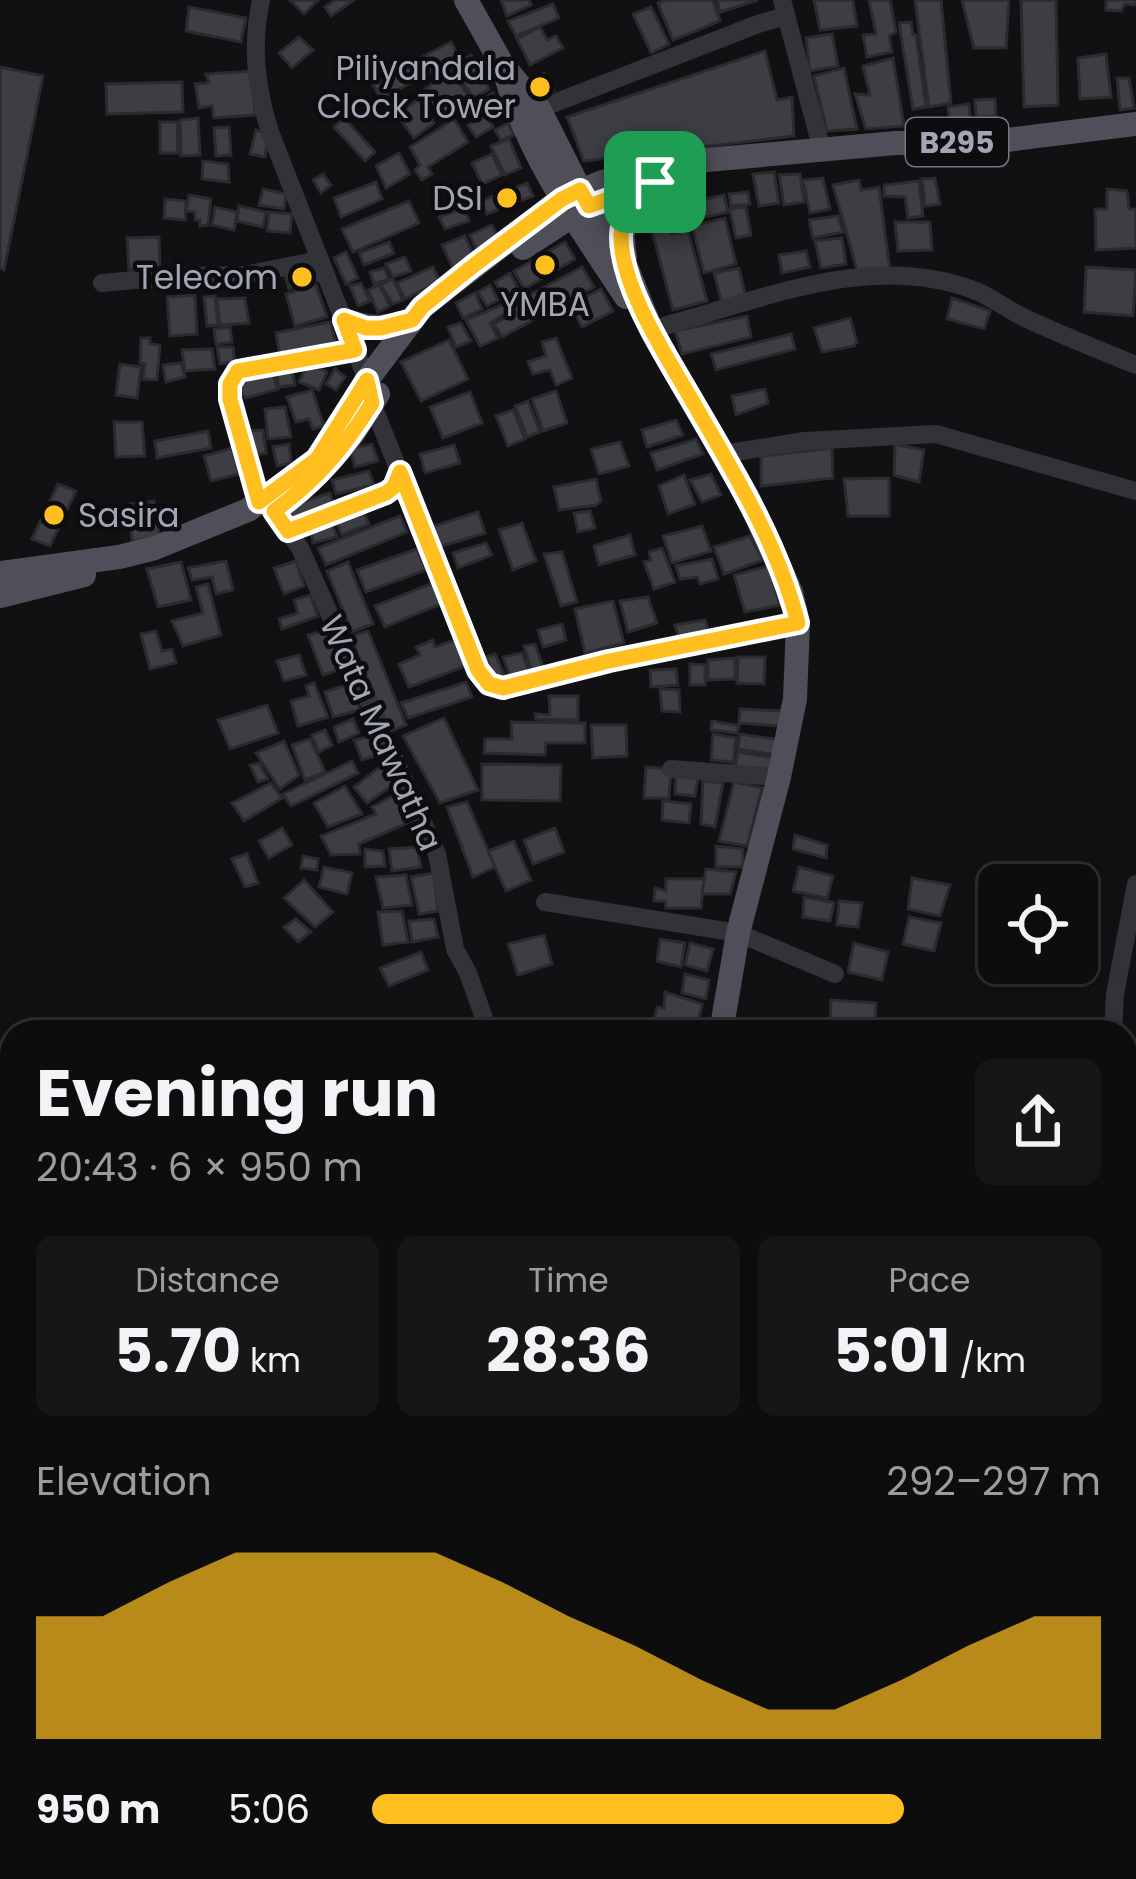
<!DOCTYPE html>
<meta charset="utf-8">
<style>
:root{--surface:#0d0d0e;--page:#161617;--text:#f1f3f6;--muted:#9a9c9e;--line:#2d2d2e;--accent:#ffbf1e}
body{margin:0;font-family:Poppins,sans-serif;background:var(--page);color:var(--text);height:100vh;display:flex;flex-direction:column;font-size:45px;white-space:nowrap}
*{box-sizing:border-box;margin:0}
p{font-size:39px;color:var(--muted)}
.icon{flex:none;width:66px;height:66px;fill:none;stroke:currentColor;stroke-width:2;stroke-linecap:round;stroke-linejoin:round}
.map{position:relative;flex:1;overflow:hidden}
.drawer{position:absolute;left:0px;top:1020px;width:1137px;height:861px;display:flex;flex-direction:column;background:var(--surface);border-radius:36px 36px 0 0;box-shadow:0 6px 18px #0003,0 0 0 3px var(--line)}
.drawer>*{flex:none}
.buttons{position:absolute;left:978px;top:864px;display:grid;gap:24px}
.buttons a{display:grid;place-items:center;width:120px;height:120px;border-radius:18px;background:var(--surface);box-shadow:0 6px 18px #0003,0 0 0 3px var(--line);font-size:60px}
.pin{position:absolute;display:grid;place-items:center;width:102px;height:102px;color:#fff;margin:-51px;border-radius:24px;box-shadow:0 6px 18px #0006}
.round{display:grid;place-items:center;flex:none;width:126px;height:126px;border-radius:18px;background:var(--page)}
.summary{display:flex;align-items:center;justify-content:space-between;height:204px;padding:0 36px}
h1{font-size:66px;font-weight:700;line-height:90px}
.metrics{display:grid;grid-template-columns:repeat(3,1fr);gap:18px;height:204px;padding:12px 36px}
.metrics div{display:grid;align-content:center;border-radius:18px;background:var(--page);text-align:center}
.metrics b{font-size:60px;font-weight:700}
.metrics small{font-size:33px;font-weight:400}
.metrics p{font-size:33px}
.chart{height:336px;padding:24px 36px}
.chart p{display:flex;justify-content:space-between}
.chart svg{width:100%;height:216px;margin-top:12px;fill:var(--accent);opacity:.7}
ul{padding:0 36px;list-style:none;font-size:39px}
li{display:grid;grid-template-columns:192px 144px 1fr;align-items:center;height:90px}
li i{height:30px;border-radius:15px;background:var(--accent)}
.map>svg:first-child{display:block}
.green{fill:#1b231d}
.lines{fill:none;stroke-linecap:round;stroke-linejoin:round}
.canal{stroke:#272f38;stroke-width:16}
.building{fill:#3d3e43;stroke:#2b2b2f;stroke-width:3}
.minor{stroke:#323339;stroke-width:18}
.major{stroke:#4e4f58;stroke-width:24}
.route-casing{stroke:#fff;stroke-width:24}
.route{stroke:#ffbf1e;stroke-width:15}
.poi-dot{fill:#ffbf1e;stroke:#0d0c0e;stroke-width:4.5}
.labels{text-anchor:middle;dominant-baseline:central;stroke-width:9;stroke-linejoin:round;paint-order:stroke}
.shield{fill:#0d0c0e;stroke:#757883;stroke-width:3}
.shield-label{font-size:30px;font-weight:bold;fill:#a1a6b5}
.poi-label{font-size:33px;fill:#a1a6b5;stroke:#0d0c0e;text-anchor:end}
.street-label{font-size:33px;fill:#a1a6b5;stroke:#0d0c0e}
</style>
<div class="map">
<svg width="1136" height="1879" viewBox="0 0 1136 1879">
<rect width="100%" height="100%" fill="#111113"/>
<path class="green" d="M480,1869H756L753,1879H487Z"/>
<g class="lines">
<path class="canal" d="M1025,1879L1026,1869"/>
</g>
<path class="building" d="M290,0H318L304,14Z
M335,0H354L331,16L325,7Z
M501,0H529L531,5L507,16Z
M666,0H713L720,21L673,40L658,3Z
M717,0H758L720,12Z
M814,0H853L857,26L820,30Z
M869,0H890L896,32L889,36L892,52L867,57L863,35L876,34Z
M915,0H941L951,103L929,107Z
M962,0H1009L1006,48H974Z
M1021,0H1056L1058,105L1024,107Z
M1106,0H1136V5L1125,4L1121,11L1106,10Z
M553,4L559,18L516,36L508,21Z
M189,7L246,18L241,42L186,31Z
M651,7L669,44L651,53L633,14Z
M911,22L913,35H916L926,107L913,109L899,23Z
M540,27L547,40L556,36L563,48L530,65L517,39Z
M832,34L838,66L810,71L806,38Z
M299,37L313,50L292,68L279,53Z
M451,42L459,57L381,99L372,83Z
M765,51L777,100L792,97L794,136L584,161L567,117Z
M1106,54L1111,97L1080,99L1078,58Z
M471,55L489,89L474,98L452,67Z
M893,58L904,126L866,129L855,94L870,95L863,66Z
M0,67L43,76L4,270L0,268Z
M844,68L857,129L827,131L814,76Z
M252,71L255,115L214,118L212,106L199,108L195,84L209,83L206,74Z
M450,71L471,99L440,120L421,92Z
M544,73L554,91L536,102L525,83Z
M1117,78H1129L1134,108L1120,110Z
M182,82L183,112L107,114L106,84Z
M493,93L499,105L478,116L472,105Z
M418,99L434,123L414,138L397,115Z
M995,99L996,116L976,117L975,100Z
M969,104L971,123L950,126L948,107Z
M486,116L493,127L476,137L468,125Z
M198,118L200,155L181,156L180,120Z
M344,118L375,152L365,161L334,127Z
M454,119L468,142L428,167L432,174L422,180L415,170L420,165L410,147Z
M160,122H177L178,153H160Z
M508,123L514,135L501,140L495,130Z
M229,127L231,155L216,156L214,128Z
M256,130L269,134L265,157L250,154Z
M509,139L521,168L505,175L491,146Z
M399,153L410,174L386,188L376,166Z
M492,154L502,175L482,184L472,163Z
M203,161L228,164L229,182L202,179Z
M774,172L779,203L759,206L753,174Z
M323,174L331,185L321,193L313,180Z
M800,174L804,202L784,205L779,175Z
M823,178L830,209L810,213L803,180Z
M935,178L940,204L925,206L922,179Z
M859,180L861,190L879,187L890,271L857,270L833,185Z
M919,181L923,216L908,218L905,197L884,196V185Z
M376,182L382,199L341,217L334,198Z
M527,183L533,196L487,214L481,201Z
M477,184L482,192L454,207L448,198Z
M263,189L286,194L284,209L259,205Z
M1107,189L1127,191L1129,209H1136V248L1096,250L1095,209H1107Z
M748,192L750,204L731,206L729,194Z
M189,195L211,199L208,225L200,226V220H195V212L186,211Z
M724,195L728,212L677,224L672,206Z
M165,199L186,201L185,220L164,218Z
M409,201L419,223L353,252L342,229Z
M239,206L266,212L263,227L237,221Z
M215,207L237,212L234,230L212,225Z
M746,207L751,235L736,238L730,209Z
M464,208L469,221L445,229L439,217Z
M269,212L292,214L290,233L267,231Z
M666,212L671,234L688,230L707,301L673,310L648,216Z
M838,216L843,232L813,238L809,220Z
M725,218L736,264L704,273L692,226Z
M895,222H930L932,250L898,251Z
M492,225L501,242L478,254L470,235Z
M465,236L475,258L453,268L442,245Z
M159,237L160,267L129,270L127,238Z
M842,238L846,264L821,268L815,241Z
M389,242L394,253L364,265L359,253Z
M565,242L575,259L524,289L514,271Z
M806,251L810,267L782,273L779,255Z
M346,252L358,278L346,284L334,258Z
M405,257L411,271L393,277L386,264Z
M316,267L320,280L289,289L284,274Z
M433,267L440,281L405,299L397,283Z
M582,267L594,287L502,337L494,324L515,313L511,305Z
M1086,267L1136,270L1133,316L1084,312Z
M384,268L389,279L374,284L370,272Z
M739,268L746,298L722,304L714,273Z
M510,273L520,292L506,301L495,282Z
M393,279L403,300L393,304L381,285Z
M361,283L370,301L358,306L350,286Z
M316,285L327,317L295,326L286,294Z
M379,285L390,306L378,312L368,290Z
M490,285L498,300L487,306L478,292Z
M601,289L613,311L582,327L570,305Z
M475,293L482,309L463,318L456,303Z
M195,295L197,334L170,336L167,297Z
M215,296L218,325L207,326L204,297Z
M245,298L249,323L220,325L217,299Z
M952,298L990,311L984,329L947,319Z
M504,304L508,312L490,323L498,338L480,346L466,320Z
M747,316L751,337L682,354L675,331Z
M850,318L857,342L854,346L822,352L814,328Z
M330,322L337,347L280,358L276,333Z
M461,323L471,341L456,347L448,327Z
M230,327L232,342L216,344L214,329Z
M791,334L795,349L716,370L711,354Z
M141,338H150V344L160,345L157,380L143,379L145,364L140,363Z
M556,338L572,378L556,385L550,370L533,374L528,362L546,356L542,342Z
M449,340L468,379L421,401L401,362Z
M217,347H233L235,362L220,364Z
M212,349L215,369L185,371L182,350Z
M181,363L185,377L166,382L163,365Z
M308,363L327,372L319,390L299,382Z
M120,364L141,367L137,398L116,395Z
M335,369L345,377L336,390L326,384Z
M292,371L295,385L279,387L276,373Z
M273,374L278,389L246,398L234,388L239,378Z
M765,389L768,403L736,415L732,396Z
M312,390L324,426L313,429L309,419L296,422L287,397Z
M556,391L567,423L543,431L532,399Z
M470,392L482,423L443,438L430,407Z
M528,401L540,432L527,437L515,406Z
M285,407L291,437L268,439L265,409Z
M513,410L525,439L508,446L496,416Z
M676,420L683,435L647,447L642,430Z
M114,422H142L145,456L116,457Z
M263,430L266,453L249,456L246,431Z
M208,431L211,448L157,458L155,441Z
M696,439L703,454L657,470L651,453Z
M620,442L629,466L599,474L591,449Z
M289,444L291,463L277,466L273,447Z
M372,444L378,461L355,467L350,449Z
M895,444L924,450L919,482L894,475Z
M454,445L460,463L425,473L420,454Z
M232,448L239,474L211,481L204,456Z
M832,448L833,478L761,486V456Z
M369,471L374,485L336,494L332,480Z
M711,474L721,495L702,502L690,480Z
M684,475L695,504L668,514L659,486Z
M889,478V516H848L844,479Z
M596,479L601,501L596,505L559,510L554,487Z
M58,484L76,491L50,546L32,539Z
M330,493L335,510L291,524L287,506Z
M154,501L160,537L132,541L128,504Z
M362,509L369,524L342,535L334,518Z
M590,511L595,528L578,532L574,513Z
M478,512L485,533L439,547L434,526Z
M400,516L407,532L326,565L318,548Z
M331,522L337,537L313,543L310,526Z
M522,523L536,561L513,570L499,530Z
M702,526L711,551L672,563L663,536Z
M630,535L635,555L599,565L594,546Z
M750,536L763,560L724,574L714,547Z
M486,543L492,555L458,568L453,553Z
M662,548L675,582L654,589L644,562L651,560L649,552Z
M417,549L426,570L366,592L357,570Z
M562,552L577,602L561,606L544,554Z
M712,559L718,579L700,584L697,577L680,579L676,566Z
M226,561L233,590L216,594L212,577L192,580L188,568Z
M296,561L304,586L284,594L274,568Z
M181,562L191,600L158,607L147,569Z
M348,562L373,624L352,632L327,571Z
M769,566L780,605L745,612L734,575Z
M433,583L441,604L385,627L375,606Z
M208,584L221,635L183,646L172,621L203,613L196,587Z
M310,595L318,616L282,629L279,619L298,613L294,600Z
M648,597L657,623L628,632L620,601Z
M613,601L624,643L585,653L575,609Z
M705,620L709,633L679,640L675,625Z
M562,624L566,640L543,647L538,630Z
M327,630L344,668L323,675L308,635Z
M156,631L162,651L172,649L176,663L150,669L141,634Z
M368,631L406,725L388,732L351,636Z
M433,640L435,647L455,640L466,666L409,687L399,664L420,655L416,647Z
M535,644L543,667L531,670L524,646Z
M522,653L530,674L511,679L503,657Z
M495,654L504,674L493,678L486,657Z
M299,655L306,675L284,681L277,661Z
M738,657H765L764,684L737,683Z
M735,658V679L708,680V660Z
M690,664L705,665V685H690Z
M676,669L678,685L651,687L650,670Z
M466,682L472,697L408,718L401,703Z
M314,683L328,717L298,726L291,701L309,696L306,686Z
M349,684L360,710L333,717L325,692Z
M660,689L679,690L680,712L662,711Z
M549,696H578V720L536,719L535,714L550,715Z
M267,705L278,733L230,749L218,720Z
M740,709L782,711L780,726L739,723Z
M444,718L478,790L440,803L403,736Z
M353,719L359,733L339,742L334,727Z
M712,721L739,726L737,733L711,730Z
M511,722L585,723V743H546L545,755L484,753L485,739H512Z
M591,725H626L627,756L593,758Z
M325,730L332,745L319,752L312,735Z
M713,734L736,738L733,762L711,760Z
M740,734L780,740L776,755L738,749Z
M371,736L378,755L362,760L354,740Z
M310,739L325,772L305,780L292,745Z
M284,741L299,775L280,789L256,753Z
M738,752L774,758L771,770L735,768Z
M352,761L358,773L291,806L283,794Z
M259,763L268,779L258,782L250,765Z
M482,764L561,765L560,801L482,800Z
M382,765L396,783L367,803L354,787Z
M646,767L671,769L669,798H644Z
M676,775L698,777L695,796L675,794Z
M703,781L723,783L715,827L701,824Z
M734,782L762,788L747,846L719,841Z
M271,783L282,798L244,821L232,803Z
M345,786L362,814L328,827L314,803Z
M400,792L412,821L359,844L360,854L331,855L321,836L376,814L372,807Z
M663,801L691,804L689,823L662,820Z
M467,802L495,867L473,877L447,807Z
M282,828L292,845L269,858L259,841Z
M555,828L564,852L533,864L524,840Z
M795,835L827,845L826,858L793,849Z
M514,841L531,880L506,891L488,851Z
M716,846L743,849V867H716Z
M417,847L421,867L392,871L389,849Z
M365,849L383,851L385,866L365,867Z
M247,854L258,883L245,887L232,859Z
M303,856L318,859L317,870L301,868Z
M324,867L352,873L347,894L319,887Z
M799,867L833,876L827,898L793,891Z
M706,869L736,872L730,894H702Z
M434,873L438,911L419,914L411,877Z
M406,875L412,905L383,908L376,877Z
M912,878L950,885L940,916L908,909Z
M666,879H704L701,908H666L665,901H654L655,888L666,891Z
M304,880L333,912L315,927L284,898Z
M804,897L834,903L830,921L803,917Z
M839,901L862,903L858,927L837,925Z
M402,911L408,942L383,945L378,912Z
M909,917L941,923L934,951L903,944Z
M296,919L311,932L298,942L284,927Z
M434,919L438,937L412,942L409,921Z
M544,935L552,964L518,975L508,944Z
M660,939L685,943L681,967L657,961Z
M690,943L713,949L707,971L685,965Z
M854,943L888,952L882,980L848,972Z
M421,952L428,970L389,986L380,968Z
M685,974L709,980L706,999L682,993Z
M665,992L702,1004L697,1029L653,1026L657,1007L664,1008Z
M831,1000L876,1003L875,1032H830Z
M286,1869H312L321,1876L316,1879H285L283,1870Z"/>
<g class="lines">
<path class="minor" d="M261,0C251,47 256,87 270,132L367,380L372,403L478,670L489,684L503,688L609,661L798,623
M782,0L822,150
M539,109L758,24L785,16
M102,283L178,276L244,275L320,260
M652,332L667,325C767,298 873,251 976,291C993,298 1008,310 1025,318C1061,335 1099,350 1136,365
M723,454L804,441L936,434L1136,491
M259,503L230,399V384L238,371L355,350
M274,511L300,548L437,854L455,949L468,973L489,1032
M288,531L386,493L394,487L400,473
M671,769L779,777
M545,902L738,933L835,974
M1113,1032L1115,994L1136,884
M1125,1512H1136
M64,1879L80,1869"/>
<path class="major" d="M466,0L502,64L539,109L580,190L627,269L652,332L747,496L791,592L798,623L795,699L779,777L738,933L721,1032
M506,76C529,157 580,227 626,297
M523,248L589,205L646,185
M625,257C619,227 625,208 648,187
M344,320C369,329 386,329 412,320
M332,459L353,434L378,394
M0,573L119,557L155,548L248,510L317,459L367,380L422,307L562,199L602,182L673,163L896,143L998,141L1136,124
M0,596L84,575
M0,1347L12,1355
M0,1371L12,1379
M428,1869L436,1879
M455,1869L463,1879
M771,1879L773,1869"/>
</g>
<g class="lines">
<g class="route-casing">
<path id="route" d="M655,182C638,197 622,210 621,235C620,285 665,354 690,397C731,468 778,543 798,623L609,661L503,688L489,684L478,670L400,472L394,487L386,493L288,531L274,511C318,479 343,449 372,403L367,380L317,459L259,502L230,399V384L238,371L355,350L344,320L366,328H381L412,320L422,307L473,266L562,199L580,190L589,206Z"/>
</g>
<use href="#route" class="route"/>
</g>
<g class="poi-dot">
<circle cx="540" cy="87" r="12"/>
<circle cx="507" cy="198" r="12"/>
<circle cx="545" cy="265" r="12"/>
<circle cx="302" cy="277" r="12"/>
<circle cx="54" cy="515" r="12"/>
</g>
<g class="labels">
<rect class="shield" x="906" y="118" width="102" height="48" rx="9"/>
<g class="shield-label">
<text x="957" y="142">B295</text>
</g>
<g class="poi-label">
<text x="516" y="68">Piliyandala<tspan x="516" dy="38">Clock Tower</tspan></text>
<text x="483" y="198">DSI</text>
<text x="278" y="277">Telecom</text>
<text x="545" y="304" text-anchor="middle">YMBA</text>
<text x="78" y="515" text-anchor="start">Sasira</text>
</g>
<g class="street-label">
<text transform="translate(381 733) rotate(66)">Wata Mawatha</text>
</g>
</g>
</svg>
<div class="buttons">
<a><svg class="icon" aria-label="locate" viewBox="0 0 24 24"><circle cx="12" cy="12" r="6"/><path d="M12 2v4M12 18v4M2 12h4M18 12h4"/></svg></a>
</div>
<div class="pin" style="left:655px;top:182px;background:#1e9e55"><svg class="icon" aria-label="arrive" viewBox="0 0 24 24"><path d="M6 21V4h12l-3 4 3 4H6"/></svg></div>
<section class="drawer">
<div class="summary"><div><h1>Evening run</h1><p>20:43 · 6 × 950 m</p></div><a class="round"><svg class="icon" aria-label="share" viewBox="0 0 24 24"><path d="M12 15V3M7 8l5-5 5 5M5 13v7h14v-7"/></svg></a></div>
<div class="metrics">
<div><p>Distance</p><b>5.70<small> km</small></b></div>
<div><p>Time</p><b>28:36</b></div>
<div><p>Pace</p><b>5:01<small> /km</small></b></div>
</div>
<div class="chart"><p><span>Elevation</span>292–297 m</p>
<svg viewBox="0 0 160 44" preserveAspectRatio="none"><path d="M0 44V19L10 19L20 12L30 6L40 6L50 6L60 6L70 12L80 19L90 25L100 32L110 38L120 38L130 32L140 25L150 19L160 19V44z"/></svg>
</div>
<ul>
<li><b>950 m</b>5:06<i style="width:73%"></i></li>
</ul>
</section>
</div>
